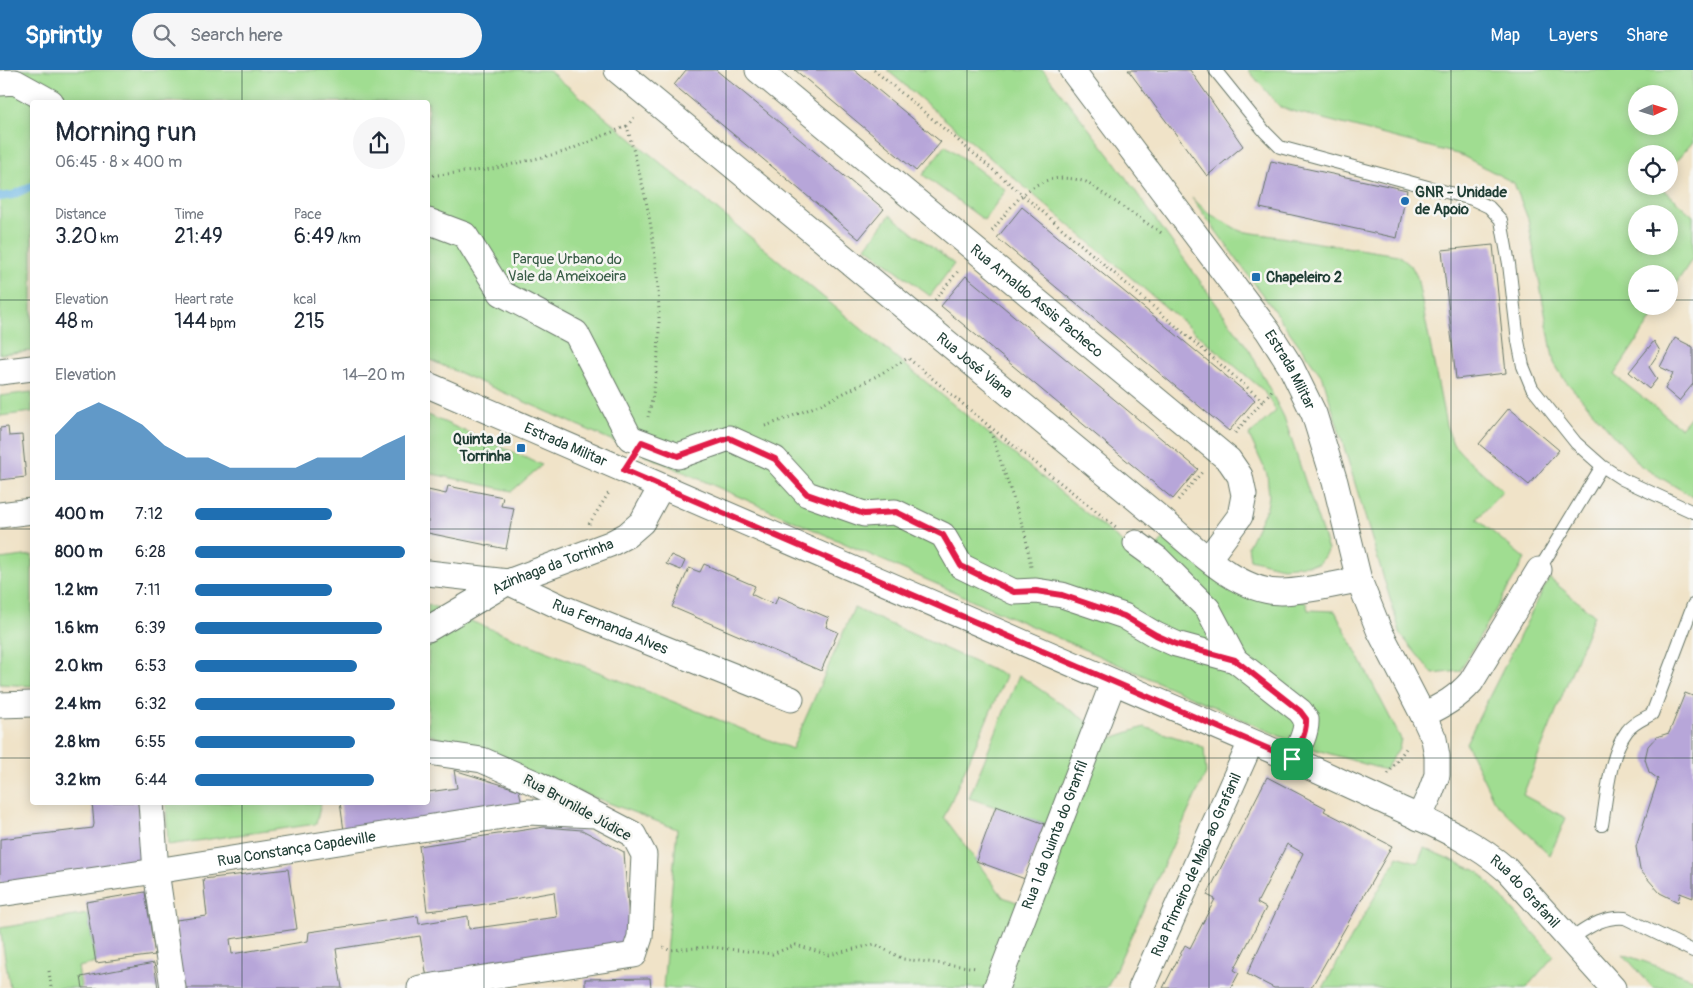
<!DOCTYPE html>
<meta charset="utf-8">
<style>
:root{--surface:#fff;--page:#f6f6f7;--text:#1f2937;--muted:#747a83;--accent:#1f6fb2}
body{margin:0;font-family:Pangolin,sans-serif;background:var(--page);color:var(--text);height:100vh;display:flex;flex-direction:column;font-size:19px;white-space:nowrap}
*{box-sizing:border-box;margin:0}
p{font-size:16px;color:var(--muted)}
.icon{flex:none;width:28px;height:28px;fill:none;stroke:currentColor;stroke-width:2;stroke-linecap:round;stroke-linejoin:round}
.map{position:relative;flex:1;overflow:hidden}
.side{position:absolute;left:30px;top:30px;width:400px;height:705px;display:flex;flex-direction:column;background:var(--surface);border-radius:5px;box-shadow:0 2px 12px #0003}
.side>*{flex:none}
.needle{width:32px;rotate:86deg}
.fabs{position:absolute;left:1628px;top:15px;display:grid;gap:10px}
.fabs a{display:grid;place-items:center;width:50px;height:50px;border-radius:50%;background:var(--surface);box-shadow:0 2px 12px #0003;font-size:25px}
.pin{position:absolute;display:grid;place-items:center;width:42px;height:42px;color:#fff;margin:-21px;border-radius:10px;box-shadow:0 2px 8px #0006}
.round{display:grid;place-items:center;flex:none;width:52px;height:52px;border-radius:26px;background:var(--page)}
.summary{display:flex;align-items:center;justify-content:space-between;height:85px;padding:0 25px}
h1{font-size:28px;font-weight:600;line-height:38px}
.figures{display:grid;grid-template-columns:repeat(3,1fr);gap:8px;height:85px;padding:5px 25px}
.figures div{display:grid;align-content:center}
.figures b{font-size:21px;font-weight:600}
.figures small{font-size:14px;font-weight:400}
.figures p{font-size:14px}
.chart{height:140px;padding:10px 25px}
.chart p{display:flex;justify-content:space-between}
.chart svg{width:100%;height:90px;margin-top:5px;fill:var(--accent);opacity:.7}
ul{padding:0 25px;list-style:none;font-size:16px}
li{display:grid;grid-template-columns:80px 60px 1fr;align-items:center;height:38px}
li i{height:12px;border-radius:6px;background:var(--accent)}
header{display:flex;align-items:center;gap:30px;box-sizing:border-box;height:70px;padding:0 25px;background:var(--accent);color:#fff}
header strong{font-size:24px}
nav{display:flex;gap:28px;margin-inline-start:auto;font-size:18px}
.search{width:350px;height:45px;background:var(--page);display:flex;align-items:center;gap:12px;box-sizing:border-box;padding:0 18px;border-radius:28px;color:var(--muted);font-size:19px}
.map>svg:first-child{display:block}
.green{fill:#a0dd91;stroke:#608d62;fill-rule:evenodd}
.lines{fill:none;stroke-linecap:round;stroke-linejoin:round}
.stream{stroke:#6db8e6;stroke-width:8}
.building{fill:#b7a6d9}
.lane-casing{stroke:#687768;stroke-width:14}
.street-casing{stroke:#687768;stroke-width:27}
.path{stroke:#687768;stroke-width:3;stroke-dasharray:1 4;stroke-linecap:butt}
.lane{stroke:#fff;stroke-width:12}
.street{stroke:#fff;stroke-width:25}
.route-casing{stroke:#fff;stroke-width:10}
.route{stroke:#e11d48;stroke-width:6}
.grid{fill:none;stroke:#1f3d34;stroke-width:1;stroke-opacity:0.55}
.poi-dot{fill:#1f6fb2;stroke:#f6f6f2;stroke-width:2}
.labels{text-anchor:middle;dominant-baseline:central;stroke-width:5;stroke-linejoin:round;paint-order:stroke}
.poi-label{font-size:15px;font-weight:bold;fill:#1f3d34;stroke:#f6f6f2;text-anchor:start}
.park-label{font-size:15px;fill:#395d47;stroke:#f6f6f2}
.street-label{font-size:15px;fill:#1f3d34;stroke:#f6f6f2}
</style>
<header>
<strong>Sprintly</strong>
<div class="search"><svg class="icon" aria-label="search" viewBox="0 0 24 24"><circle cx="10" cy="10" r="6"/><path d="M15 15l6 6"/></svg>Search here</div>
<nav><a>Map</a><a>Layers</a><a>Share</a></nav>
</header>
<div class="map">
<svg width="1693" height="918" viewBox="0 0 1693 918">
<rect width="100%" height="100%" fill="#f6f6f2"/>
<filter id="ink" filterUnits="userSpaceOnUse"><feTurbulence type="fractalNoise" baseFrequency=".02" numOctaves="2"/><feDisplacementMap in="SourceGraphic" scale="10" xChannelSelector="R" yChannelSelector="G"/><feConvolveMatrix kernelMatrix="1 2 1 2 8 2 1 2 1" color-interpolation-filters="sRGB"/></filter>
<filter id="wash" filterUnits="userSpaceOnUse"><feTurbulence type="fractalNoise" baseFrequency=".0096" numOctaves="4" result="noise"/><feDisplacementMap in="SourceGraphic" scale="20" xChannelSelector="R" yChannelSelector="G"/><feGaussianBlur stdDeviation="1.12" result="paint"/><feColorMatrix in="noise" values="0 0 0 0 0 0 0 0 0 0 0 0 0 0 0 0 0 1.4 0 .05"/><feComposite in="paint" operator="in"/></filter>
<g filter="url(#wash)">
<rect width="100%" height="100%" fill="#f0e3c8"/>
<path class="green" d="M0,0H548L972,350L1145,491L1167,465L1289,531L1306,532L1308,540L1335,541L1401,669L1399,678L1385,700L1300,675L428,289V32H32V281L0,284Z
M887,0H1043L1111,87L1250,281L1284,347L1328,480L1319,494L1282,497L1250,489L1248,476L1267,437L1269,426L1267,404L1249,365L1276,341L1263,320Z
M1248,0H1693V72L1669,99V84H1636V116H1659L1693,146V188L1669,224V204H1636V236H1660L1614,305L1681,358L1693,344V427L1641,396L1564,309L1554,293L1528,149L1514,113L1461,85L1281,38ZM1636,24H1669V56H1636ZM1636,144H1669V176H1636Z
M945,75L1006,120L984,150L923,105Z
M1192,128L1210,144L1240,161L1398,185L1412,197L1417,207L1446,355L1453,374L1463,385L1503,421L1477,449L1525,489L1460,601L1433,604L1401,565L1323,308Z
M890,145L954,194L930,226L866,177Z
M32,322V342L0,346V326Z
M428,345L542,395L512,421L428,403Z
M32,485V616L0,614V489Z
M1549,508L1594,545L1523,725L1566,748L1550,785L1494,731L1466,673Z
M428,534L792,679L854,538L1006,606L944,747L1003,827L1035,839L1067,761L969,728L1019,605L1111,668L1144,657L1194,673L1204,678L1206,703L1107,918H663L677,759L428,664Z
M166,733V732L321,733L316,754L168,775Z
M1424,778L1479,802L1554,886L1526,918H1323L1398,786L1418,793Z
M88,844L96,893L78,897L81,918H10L0,858Z
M1623,884L1693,909V918H1653Z"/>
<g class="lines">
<path class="stream" d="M0,127L13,125L32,116"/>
</g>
<g id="blocks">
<path class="building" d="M686,0H716L884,139L859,169L674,15Z
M795,0H854L941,72L916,101Z
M1128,0H1190L1243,76L1207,106Z
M1271,91L1407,120L1397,168L1260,138Z
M1022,137L1255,330L1229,361L997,168Z
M1493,175L1506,303L1456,309L1442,180Z
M966,206L1198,399L1173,429L941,236Z
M1675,268L1693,277V314L1679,331L1665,319L1673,303L1660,297Z
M1654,271L1660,281L1649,297L1657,309L1649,319L1629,302Z
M1509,338L1559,380L1529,415L1479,374Z
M8,357L9,366L22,365L26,407L0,410V358Z
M448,416L503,427L501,436L514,438L506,479L428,463V420L446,424Z
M671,485L685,491L681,500L666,494Z
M704,494L755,516L751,524L763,530L775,534L778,526L829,548L826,557L838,562L821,601L672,537L689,498L700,502Z
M1685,623L1693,626V828L1680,823L1678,832L1660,823L1640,800L1636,777L1658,709L1649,702L1645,689L1648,676L1656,667L1669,663Z
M454,700L519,720L522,734L344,761L340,732H428V722L457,718Z
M1267,707L1326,738L1324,741L1392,776L1311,918H1274L1247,904L1303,783L1287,774L1257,833L1266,838L1234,900L1239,903L1231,918H1163L1185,875L1190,878L1215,829L1207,825Z
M92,732H138L144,796L0,814V769L93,758L94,754Z
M996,736L1045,754L1025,809L976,791Z
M544,757L582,760L624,782L629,850L627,878L427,908L420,866L336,879L342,918H181L176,850L207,846L203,809L288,799L297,859L230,869L232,884L308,871L309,862L418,846L419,854L468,846L469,859L557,847L554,822L479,835L427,841L419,776Z
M145,822L155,885L96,893L86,832Z
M154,893L158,918H83L81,907Z
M650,908L651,918H585V909Z"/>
</g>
</g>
<g filter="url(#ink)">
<use href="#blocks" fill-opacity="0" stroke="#687768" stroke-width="1"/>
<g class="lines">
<g class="lane-casing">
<path id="lane" d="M1215,0L1265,62L1280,77L1472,129L1489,137L1501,150L1509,194L1518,271L1523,296L1532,318L1576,373L1602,396L1622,409L1693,442
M1539,500L1602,396
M1602,755C1607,726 1609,685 1627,661C1633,653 1643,649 1652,644L1693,535
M1569,870C1588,858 1602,846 1625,848L1693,881"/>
</g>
<g class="street-casing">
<g id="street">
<path id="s1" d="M617,0L1162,450C1194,477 1238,523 1282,522C1308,521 1334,514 1359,510"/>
<path id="s2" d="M758,0L1229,390L1240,406L1244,425L1240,446L1209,488"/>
<path id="s3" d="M1072,0L1268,261L1291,297L1314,344L1335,412L1359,510L1379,560L1423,645L1434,669L1437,686V705L1430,724L1419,748"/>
<path d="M0,13L15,12L51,32"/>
<path d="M428,151L465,165L501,223L576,263L630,368L678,386L729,368L775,389L807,424L864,444L895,442L943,465L961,496L1014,522L1036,521L1062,525L1124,546L1156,565L1176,574L1235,590"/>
<path d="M0,302L32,298"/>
<path id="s4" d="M428,315L1292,689C1326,705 1360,720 1394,736C1433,754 1474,771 1507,800L1613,918"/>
<path d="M0,445L32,441"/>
<path d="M1136,473L1158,489L1208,539L1235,590L1300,641L1306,649C1307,663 1299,677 1292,689"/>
<path id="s5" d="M428,503L508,512L561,537L791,629"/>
<path id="s6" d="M428,559L508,512L610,474L627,465L642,452L661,417"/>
<path d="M0,635L32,634"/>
<path d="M1423,645C1442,636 1457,628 1471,612L1539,500"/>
<path d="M151,732L156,801L173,918"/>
<path id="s7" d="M0,824L156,801L528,742L595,745"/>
<path d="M420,918L634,885L640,867L644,785L633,764L537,714L482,690L428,682"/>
<path id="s8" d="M996,918L1113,613"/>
<path id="s9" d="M1141,918L1251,672"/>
</g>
</g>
<path class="path" d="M874,0L1023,125L1263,331
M634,48L627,56C636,91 647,128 652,164C661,225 663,288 648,347
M428,106L492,99L564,82L627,56
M992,161C1018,128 1038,97 1086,112L1163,164
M935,230L959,200
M765,356C816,339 862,315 908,288L989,356L1116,457
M989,357L1025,463L1031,497
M1235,363L1273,319
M1178,430L1203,401
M589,454L610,421
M1388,704L1407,677
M663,877L669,880L711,877L772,884L796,875L829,885L875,874L903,889L977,898
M49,901L51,918"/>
<use href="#lane" class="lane"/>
<use href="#street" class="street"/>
</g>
</g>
<g class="lines" filter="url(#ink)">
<g class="route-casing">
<path id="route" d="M729,368L775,389L807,424L864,444L896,442L943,465L961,496L1014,522L1036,521L1062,525L1124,546L1156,565L1176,574L1235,590L1300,641L1306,649C1307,663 1299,677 1292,689L624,400L642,372L678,386Z"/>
</g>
<use href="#route" class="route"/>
</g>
<path class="grid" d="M242,0V32M484,0V918M726,0V918M967,0V918M1209,0V918M1451,0V918M0,230H32M428,230H1636M1669,230H1693M0,459H32M428,459H1693M0,688H32M428,688H1693M242,732V918"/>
<g class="poi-dot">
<circle cx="1405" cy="131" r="5"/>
<rect x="1251" y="202" width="10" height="10" rx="2.5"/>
<rect x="516" y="373" width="10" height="10" rx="2.5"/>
</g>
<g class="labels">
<g class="poi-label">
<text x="1415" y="122">GNR - Unidade<tspan x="1415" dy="17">de Apoio</tspan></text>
<text x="1266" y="207">Chapeleiro 2</text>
<text x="511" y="369" text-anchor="end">Quinta da<tspan x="511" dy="17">Torrinha</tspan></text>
</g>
<g class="park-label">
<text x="567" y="189">Parque Urbano do<tspan x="567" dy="17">Vale da Ameixoeira</tspan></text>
</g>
<g class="street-label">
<text stroke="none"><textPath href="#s2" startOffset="362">Rua Arnaldo Assis Pacheco</textPath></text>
<text stroke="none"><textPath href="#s1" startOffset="464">Rua José Viana</textPath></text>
<text stroke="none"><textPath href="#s3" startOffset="371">Estrada Militar</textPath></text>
<text stroke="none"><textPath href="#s4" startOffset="150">Estrada Militar</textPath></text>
<text stroke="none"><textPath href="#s6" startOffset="140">Azinhaga da Torrinha</textPath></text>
<text stroke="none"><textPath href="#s5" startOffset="192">Rua Fernanda Alves</textPath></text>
<text transform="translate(577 738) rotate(29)">Rua Brunilde Júdice</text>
<text stroke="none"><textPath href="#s8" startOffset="164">Rua 1 da Quinta do Granfil</textPath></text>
<text stroke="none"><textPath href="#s7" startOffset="300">Rua Constança Capdeville</textPath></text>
<text stroke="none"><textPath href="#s9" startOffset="135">Rua Primeiro de Maio ao Grafanil</textPath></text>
<text stroke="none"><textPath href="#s4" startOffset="1212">Rua do Grafanil</textPath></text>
</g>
</g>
</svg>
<div class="fabs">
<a><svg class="needle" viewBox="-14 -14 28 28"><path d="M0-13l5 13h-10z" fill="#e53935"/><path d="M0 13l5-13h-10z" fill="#747a83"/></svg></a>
<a><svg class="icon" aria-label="locate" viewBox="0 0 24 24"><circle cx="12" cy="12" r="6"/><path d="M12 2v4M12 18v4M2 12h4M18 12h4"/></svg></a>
<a>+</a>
<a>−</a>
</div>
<div class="pin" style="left:1292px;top:689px;background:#1e9e55"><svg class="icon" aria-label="arrive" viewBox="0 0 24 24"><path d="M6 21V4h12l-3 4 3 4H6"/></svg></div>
<section class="side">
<div class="summary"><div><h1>Morning run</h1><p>06:45 · 8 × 400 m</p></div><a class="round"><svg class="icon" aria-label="share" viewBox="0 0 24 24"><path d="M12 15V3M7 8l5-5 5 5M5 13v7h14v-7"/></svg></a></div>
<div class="figures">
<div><p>Distance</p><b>3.20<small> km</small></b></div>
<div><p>Time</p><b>21:49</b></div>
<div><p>Pace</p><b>6:49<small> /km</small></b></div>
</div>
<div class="figures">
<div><p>Elevation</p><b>48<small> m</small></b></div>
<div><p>Heart rate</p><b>144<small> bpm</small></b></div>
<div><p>kcal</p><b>215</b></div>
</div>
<div class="chart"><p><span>Elevation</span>14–20 m</p>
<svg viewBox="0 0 160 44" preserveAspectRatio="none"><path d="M0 44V22L10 11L20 6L30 11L40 17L50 27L60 33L70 33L80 38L90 38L100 38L110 38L120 33L130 33L140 33L150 27L160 22V44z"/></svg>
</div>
<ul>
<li><b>400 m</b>7:12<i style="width:65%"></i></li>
<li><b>800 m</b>6:28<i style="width:100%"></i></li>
<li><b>1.2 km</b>7:11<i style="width:65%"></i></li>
<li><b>1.6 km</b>6:39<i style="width:89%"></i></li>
<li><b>2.0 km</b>6:53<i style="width:77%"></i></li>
<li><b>2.4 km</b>6:32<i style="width:95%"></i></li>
<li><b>2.8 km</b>6:55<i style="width:76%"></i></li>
<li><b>3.2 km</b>6:44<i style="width:85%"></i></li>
</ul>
</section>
</div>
